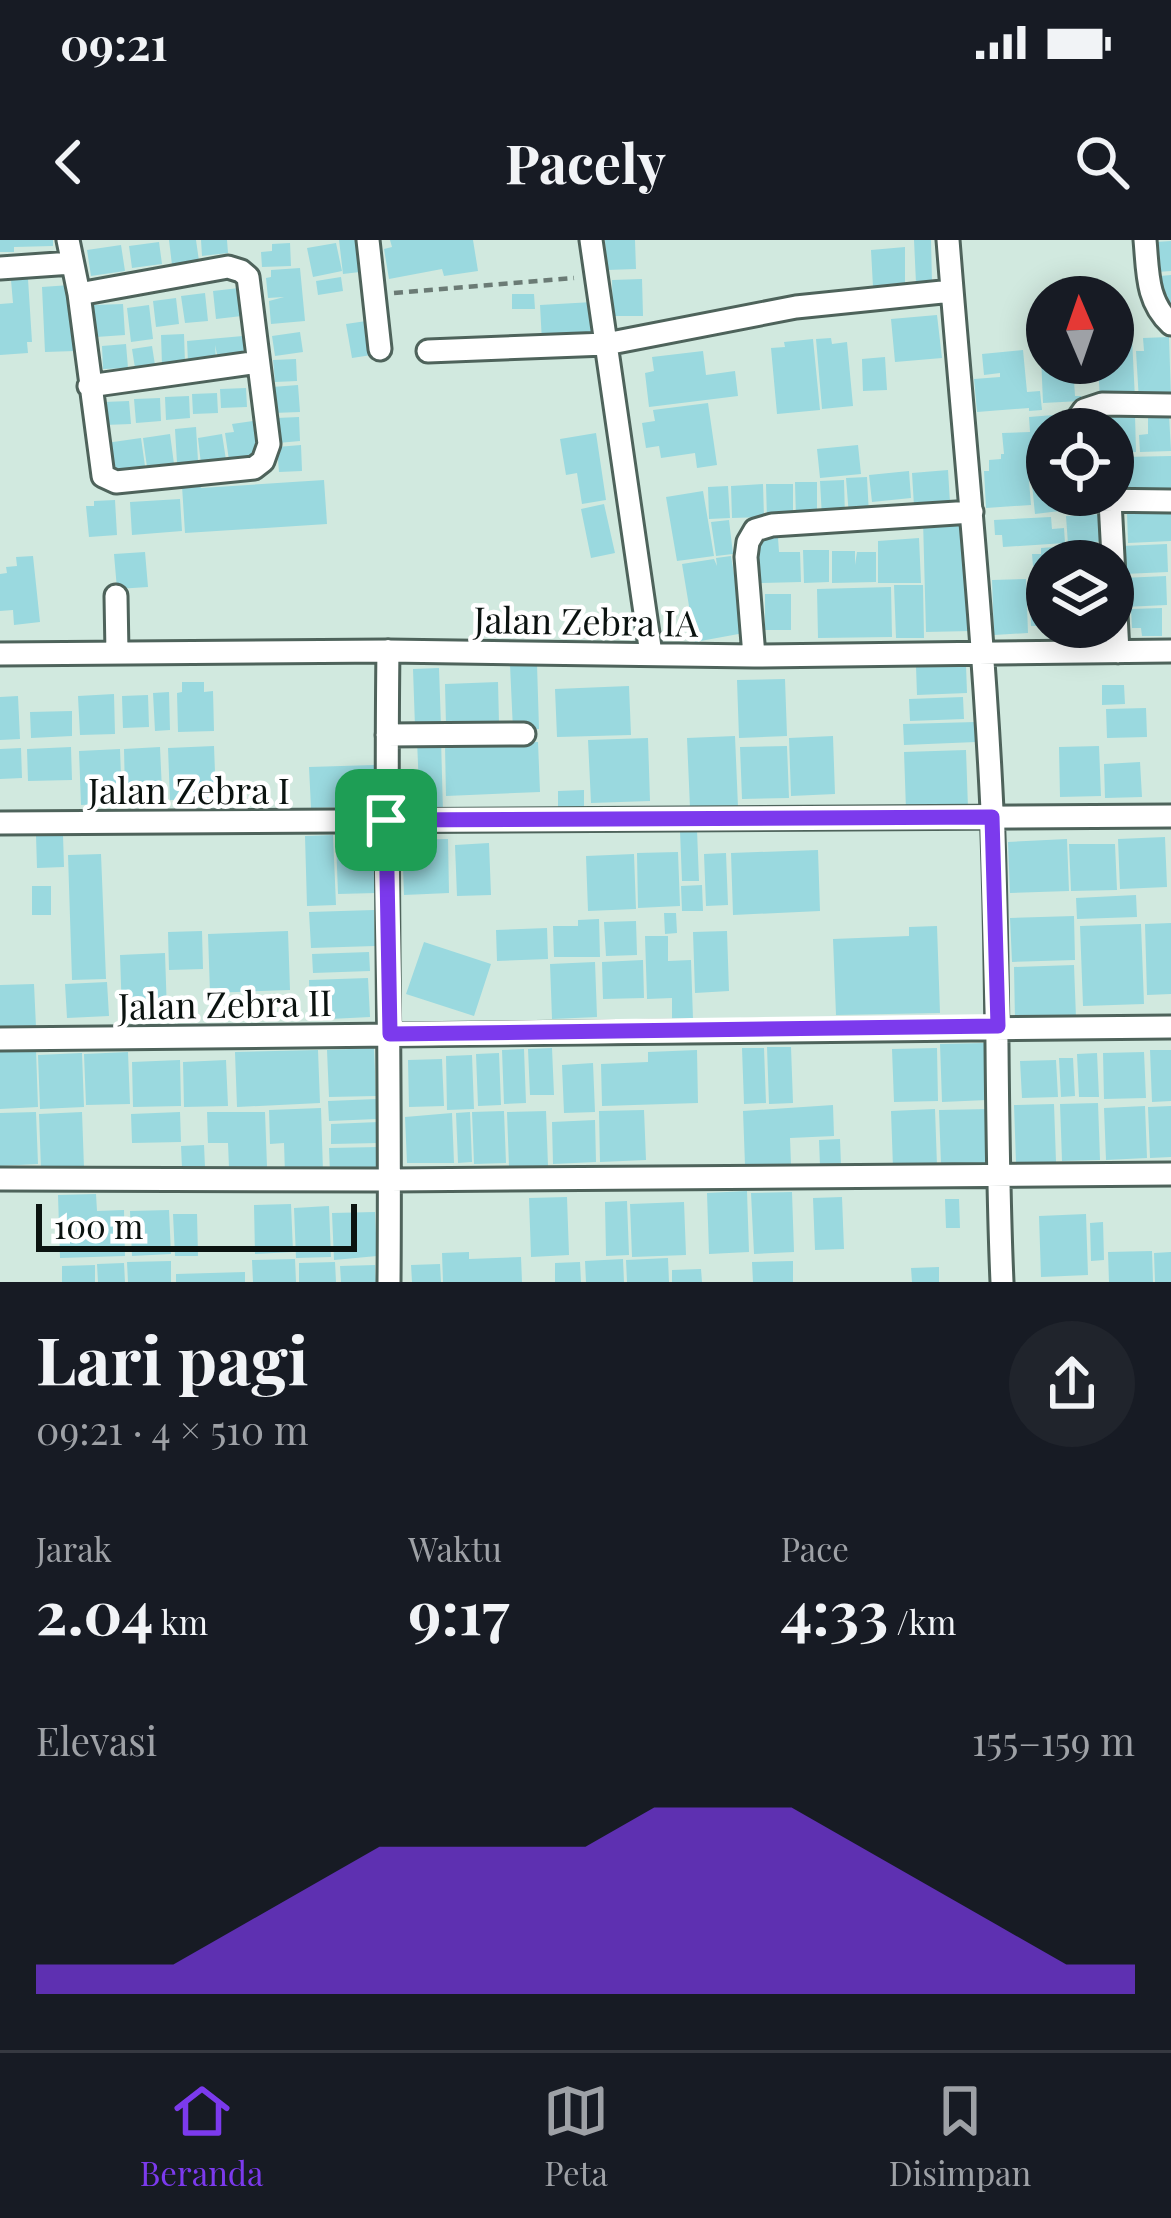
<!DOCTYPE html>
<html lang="id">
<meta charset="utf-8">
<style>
:root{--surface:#171b24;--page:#20242c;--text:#f1f3f6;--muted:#9ea1a6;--line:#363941;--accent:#7c3aed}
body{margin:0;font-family:"Playfair Display",serif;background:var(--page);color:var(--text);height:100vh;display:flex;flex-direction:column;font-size:45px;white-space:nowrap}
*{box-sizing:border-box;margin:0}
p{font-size:39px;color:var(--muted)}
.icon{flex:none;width:66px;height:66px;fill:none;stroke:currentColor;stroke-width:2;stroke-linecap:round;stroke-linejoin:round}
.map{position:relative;height:1042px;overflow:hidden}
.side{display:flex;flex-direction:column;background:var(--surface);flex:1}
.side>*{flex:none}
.needle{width:78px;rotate:358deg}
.fabs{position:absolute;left:1026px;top:36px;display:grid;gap:24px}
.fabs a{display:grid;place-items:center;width:108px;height:108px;border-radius:50%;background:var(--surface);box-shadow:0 6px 30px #0003;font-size:60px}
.scale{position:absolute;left:36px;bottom:30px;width:321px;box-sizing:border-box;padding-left:12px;border:6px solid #0b1310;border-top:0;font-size:33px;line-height:42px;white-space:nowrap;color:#0b1310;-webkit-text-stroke:9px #fff;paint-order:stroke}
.pin{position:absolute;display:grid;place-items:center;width:102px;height:102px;color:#fff;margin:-51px;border-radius:24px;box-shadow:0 6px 18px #0006}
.round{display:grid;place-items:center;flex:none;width:126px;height:126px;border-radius:63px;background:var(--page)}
.head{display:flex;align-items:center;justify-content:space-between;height:204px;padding:0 36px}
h1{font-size:66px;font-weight:700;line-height:90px}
.metrics{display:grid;grid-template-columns:repeat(3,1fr);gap:18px;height:204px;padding:12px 36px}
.metrics div{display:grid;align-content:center}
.metrics b{font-size:60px;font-weight:700}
.metrics small{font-size:33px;font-weight:400}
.metrics p{font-size:33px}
.chart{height:336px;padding:24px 36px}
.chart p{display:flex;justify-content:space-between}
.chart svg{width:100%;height:216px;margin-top:12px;fill:var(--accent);opacity:.7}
.status{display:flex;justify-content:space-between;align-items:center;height:84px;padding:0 60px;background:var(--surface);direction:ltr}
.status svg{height:33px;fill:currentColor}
header{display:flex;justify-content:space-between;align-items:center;height:156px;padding:0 36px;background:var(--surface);font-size:54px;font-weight:700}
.tab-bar{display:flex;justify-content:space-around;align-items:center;height:168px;border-top:3px solid var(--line);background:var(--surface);font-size:33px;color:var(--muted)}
.tab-bar a{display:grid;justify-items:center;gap:6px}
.tab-bar .on{color:var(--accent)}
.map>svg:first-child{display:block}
.building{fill:#9ad9df}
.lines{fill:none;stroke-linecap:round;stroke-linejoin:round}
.minor-casing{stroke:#4e635b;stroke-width:27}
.path{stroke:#6b7b75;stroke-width:4.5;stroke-dasharray:9 6;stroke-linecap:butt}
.minor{stroke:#fff;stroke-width:21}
.route-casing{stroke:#fff;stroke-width:24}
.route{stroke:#7c3aed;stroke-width:15}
.labels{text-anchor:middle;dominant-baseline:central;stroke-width:9;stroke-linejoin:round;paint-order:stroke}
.street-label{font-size:36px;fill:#0b1310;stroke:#fff}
</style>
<div class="status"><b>09:21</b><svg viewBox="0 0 49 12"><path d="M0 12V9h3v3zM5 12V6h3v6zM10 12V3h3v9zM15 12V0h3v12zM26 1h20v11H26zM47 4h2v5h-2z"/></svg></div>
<header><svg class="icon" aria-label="back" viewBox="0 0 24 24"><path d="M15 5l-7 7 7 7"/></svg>Pacely<svg class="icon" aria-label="search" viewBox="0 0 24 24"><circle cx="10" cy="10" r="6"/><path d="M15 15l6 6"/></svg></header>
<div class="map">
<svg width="1171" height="1042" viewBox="0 0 1171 1042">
<rect width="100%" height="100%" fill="#d1e9df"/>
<path class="building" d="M0,0H53V6L14,7V12H0Z
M169,0H196L199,21L172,25Z
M201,0H227L228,13L202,16Z
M339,0H364L368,31L343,34Z
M390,0H473L478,31L444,36L442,29L389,39L384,9L392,7Z
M605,0H635L636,29L607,30Z
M914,0H931L932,42L916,43Z
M1171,1V31L1157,32L1156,2Z
M159,2L162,24L132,28L129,6Z
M290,3L291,26L262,27L261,12L272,11V4Z
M336,3L342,31L313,37L307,8Z
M121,5L125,31L91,36L87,10Z
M905,7V47H873L871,10Z
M300,28L305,81L271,84L269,61L284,57L268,58L266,38L271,37V30Z
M1171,35V71L1164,72L1160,36Z
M341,37L343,51L318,55L316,41Z
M28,39L32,102H27L28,113L0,115V64L13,63L11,40Z
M642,39L643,76H613L612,40Z
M70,45L75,111L45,112L42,47Z
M239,48L242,76L216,79L213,51Z
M205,53L208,81L185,83L181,56Z
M512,54H534L535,69H512Z
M176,58L179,84L156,87L153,61Z
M593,62L596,99L542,102L540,65Z
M123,64L125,95L96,97L94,65Z
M149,65L153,99L131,102L127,68Z
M937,75L942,118L895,122L891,79Z
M373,80L378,114L352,118L346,84Z
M300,92L303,112L275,116L272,96Z
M184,94L185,123L162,125L161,95Z
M243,96L244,117L218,119L215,105L216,121L188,122L187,101Z
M1169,97L1171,159L1139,161L1136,111H1144L1143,98Z
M831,98L832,104L847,102L853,166L822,169L816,99Z
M1132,98L1135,159L1100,161L1098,123H1113V99Z
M813,99L820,170L777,174L771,108L785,107L784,102Z
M126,104L128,128L103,129L102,106Z
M152,106L155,125L135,128L132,109Z
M1023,110L1027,152L1040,151L1042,170L1029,171V168L977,172L974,139L1000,137V133L984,135L982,114Z
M703,111L706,135L735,131L738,156L649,167L645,133L654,131L652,117Z
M1041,115H1047V123H1079L1080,140H1074L1075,156H1081V161L1043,163Z
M885,117L887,150L863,151L862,119Z
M296,119L297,141L275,142L273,120Z
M298,145L300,172L273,173L272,147Z
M246,148L247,167L221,168L220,149Z
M217,153L218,173L193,174L192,154Z
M189,156L190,178L166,180L165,157Z
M160,158L161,181L136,183L134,159Z
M129,161L131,184L105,185L104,162Z
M708,163L717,225L697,228L695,213L661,218L659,206L646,208L642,183L655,181L653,170Z
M1066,174L1067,189H1047V209L1027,212V215L1047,214V240L1029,241L1031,265L986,268L984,231H989V220L1001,219V214H1004L1002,193L1030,192L1029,177Z
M1135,175L1136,212L1113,213V189H1088L1087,176Z
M1169,175L1171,211L1140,212L1139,195L1148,194V176Z
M299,177L300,201L278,203L277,178Z
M253,181L257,217L229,220L225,193L234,192L232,184Z
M196,187L198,221L177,223L175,189Z
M596,193L606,260L582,264L577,233L566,235L560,199Z
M170,194L174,224L147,227L143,198Z
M222,194L226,220L201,224L198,198Z
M141,198L145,226L110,231L106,203Z
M301,205L302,231L279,232L277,207Z
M858,205L861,234L820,238L817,209Z
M1171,216V250L1125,251L1124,217Z
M1113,218H1119V249H1113Z
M948,230L950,263L914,266L912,233Z
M909,231L911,258L872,262L869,235Z
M867,237L869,275L849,276L846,238Z
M324,240L327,284L185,293L182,246L200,245L201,248Z
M844,240L845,277L822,278L820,241Z
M795,242H817V279H796Z
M1047,243V255H1074L1076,269L1035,274L1032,244Z
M763,244L764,277L732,278L731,246Z
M766,244H793V279H767Z
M728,246L730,278L709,279L708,247Z
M703,251L714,316L677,321L666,257Z
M180,259L182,291L132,295L130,262Z
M115,260L117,295L89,297L86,266H94V261Z
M604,264L615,313L591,318L581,269Z
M1171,272V301L1128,303L1127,273Z
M1105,274L1107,301L1068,304L1066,276Z
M1051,277L1052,289L1064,288L1065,303L1003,307L1002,295H995L994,280Z
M969,279L971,391L926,392L923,280Z
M729,280L733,314L716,316L711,282Z
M758,298H778L779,312H800L801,342L759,343Z
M919,298L921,343H878V301Z
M1167,304L1168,332L1124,334L1122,306Z
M1069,306L1070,321H1047V336H1041L1040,326H1033L1032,314H1041V308Z
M803,310H829V342L804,343Z
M832,311H855V325L857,312H876V342L832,343Z
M145,312L148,347L117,349L114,314Z
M33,316L40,382L14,385L13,370L0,371V334L7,333L6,327L17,326L16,317Z
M731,316L744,393L695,402L682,324L714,319L717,326L716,318Z
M1166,336L1167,365L1124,367L1123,338Z
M1026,339L1028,393L994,395L992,340Z
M1047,339V386H1031L1029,340Z
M894,345H923L924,398H896Z
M891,347L892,397L818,398L817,349Z
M765,354H791V390H765Z
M1162,368V396H1142L1141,388H1132L1131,369Z
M1067,387H1095L1096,404L1067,405Z
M537,424L539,489L513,490L510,425Z
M966,425L967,453L917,455L916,426Z
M439,428L441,486L415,487L413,429Z
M785,439L787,496L739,498L737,440Z
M182,442H204V452L213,451L214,491L178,492L177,453L182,452Z
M498,442L499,483L446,485L445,444Z
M1102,445H1124L1125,464L1102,465Z
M629,446L631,495L557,497L555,449Z
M169,452L170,490L155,491L153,453Z
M114,454L115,494L80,495L78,456Z
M148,455L149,487L123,488L122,456Z
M18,456L20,499L0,500V457Z
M963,457L964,479L910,481L909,459Z
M1146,468L1147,497L1107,498L1106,469Z
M72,471V496L31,498L30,472Z
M976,482V502L904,505L903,484Z
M735,496L738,567L690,568L687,498Z
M833,496L835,554L791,556L789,498Z
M648,498L650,561L591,563L588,500Z
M441,499L443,572L420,573L417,500Z
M538,502L540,552L446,556L445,505Z
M214,506L216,559L170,560L168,508Z
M787,506L789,558L742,559L740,507Z
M1099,506L1101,556L1060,557L1059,507Z
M71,507L72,540L28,541L27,509Z
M160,507L162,551L125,553L124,509Z
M21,508L22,538L0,539V509Z
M120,509L122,563L81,565L79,511Z
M966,510L968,568L906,570L904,512Z
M1140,522L1142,557L1105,558L1104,524Z
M374,525L375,566L311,568L309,527Z
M584,550V569L558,570V551Z
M697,590L699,641H682L680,591Z
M36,595H63L64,627L37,628Z
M333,595L336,665L307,666L305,596Z
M1165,597L1167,647L1120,649L1118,599Z
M374,599L376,653L338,654L336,600Z
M448,599L449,653L404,655L402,600Z
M1067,599L1069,651L1010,653L1008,602Z
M489,603L491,655L457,656L455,605Z
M1069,604H1115L1117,650L1071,651Z
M818,610L820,671L733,675L731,613Z
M678,612L680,666L638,668L637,613Z
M726,613L728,665L706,666L704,614Z
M101,614L106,739L72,740L68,615Z
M634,614L636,669L588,671L586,616Z
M702,645L703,671H682L681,646Z
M32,646H51V675H32Z
M1136,655L1137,677L1077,679L1076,658Z
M374,670L375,706L311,708L309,672Z
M664,673H676L677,693L665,694Z
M1074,676L1075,720L1012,722L1010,678Z
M599,679L600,717H554L553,686H578V680Z
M636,681L637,715L606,716L604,682Z
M1171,683V754L1147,755L1145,684Z
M1141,684L1144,764L1083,766L1080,686Z
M937,686L940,773L836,775L833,699L909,696V687Z
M547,688L548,719L497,721L496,690Z
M202,691L203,729L169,730L168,692Z
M288,691L290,750L210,753L208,694Z
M727,691L729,751L695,753L693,692Z
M645,696H668V721L691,720L693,779H672V758L647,759Z
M424,702L491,724L474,776L406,754Z
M369,712L370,731L313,733L312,714Z
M165,713L167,773L122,774L120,715Z
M643,720L644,758L603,759L602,722Z
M595,722L597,777L552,779L550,724Z
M1074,725L1076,778L1015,780L1014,727Z
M368,738L370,777L310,780L309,740Z
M107,742L109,776L67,778L65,744Z
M34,744L36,787L0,788V745Z
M985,803L987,860L942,862L940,804Z
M767,807H791L793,863L769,864Z
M374,808L376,856L329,857L327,810Z
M552,808L554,855H530L528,809Z
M742,808H764L766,863L744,864Z
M937,808L938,861L894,862L892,809Z
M524,809L526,863L504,864L502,810Z
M36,810L38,867L0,869V811Z
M318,810L320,863L237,867L235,812Z
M697,810L698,863L602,866L601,824L648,822V812Z
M1150,810H1171V861L1152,862Z
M128,812L130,864L86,865L84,814Z
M1144,812L1146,858L1104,859L1103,813Z
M82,813L84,867L40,869L38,815Z
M499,813L501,865L478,866L476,814Z
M1097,813L1099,857H1079L1077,814Z
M472,815L474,869L447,870L446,816Z
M1059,818H1073L1075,856L1061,857Z
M442,819L444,866L409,867L408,820Z
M180,820L181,866L133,867L132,822Z
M226,820L228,866L184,867L183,822Z
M1056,820L1058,857L1022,858L1020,821Z
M593,823L595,872L564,873L562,825Z
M377,859V879L329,881L328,861Z
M1098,863L1100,920L1062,921L1060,864Z
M1054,864L1056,922L1016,923L1014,865Z
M833,865L834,896L790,898L791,924L745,925L743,871Z
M1145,866L1147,918L1106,920L1104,868Z
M1171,866V917L1150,918L1148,867Z
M321,868L323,932L285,934L284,903L270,904L269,870Z
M935,869L937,926L893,928L891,871Z
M991,869L993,923L941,925L939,870Z
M644,870L646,920L600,922L599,871Z
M504,871L506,923L474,924L472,872Z
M546,871L548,926L509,927L507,872Z
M36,872L38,924L0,926V873Z
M82,872L84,928L41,929L39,874Z
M180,872L181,902L132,903L131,874Z
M207,872H265L267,927L229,928L228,903H208Z
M470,872L472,922L458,923L456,873Z
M452,873L454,923H407L405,877Z
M595,880L596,922L553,924L552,882Z
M379,882V903L331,904V884Z
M840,899L841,925L820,926L819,900Z
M204,905L205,927L182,928L181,906Z
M379,907L380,932L330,934L329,908Z
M747,951L749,1012L709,1014L707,953Z
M792,952L794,1012L754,1014L751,953Z
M96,954L97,971L124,970L125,1016L60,1018L58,955Z
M567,957L569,1015L531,1017L529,958Z
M842,957L844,1009L815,1010L813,958Z
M945,959H959L960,988H946Z
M627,961L629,1015L606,1016L605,962Z
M684,962L686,1015L632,1017L630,964Z
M291,964L293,1012L255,1014L254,965Z
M329,966L331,1017L296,1018L294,968Z
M169,970L171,1014L132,1016L130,971Z
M375,972L377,1016L334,1020L332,973Z
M173,974H197L198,1016H175Z
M1086,974L1088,1035L1041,1037L1039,976Z
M1103,982L1104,1020L1091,1021L1090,983Z
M1152,1011L1153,1042H1109L1108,1012Z
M469,1012V1019L521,1017L522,1042H443L442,1013Z
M1171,1012V1042H1155L1154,1013Z
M668,1018L669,1042H627L626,1020Z
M295,1019L296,1042H253L252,1020Z
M623,1019L624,1042H586L585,1021Z
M171,1021V1042H128L127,1022Z
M793,1021V1042H753L752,1022Z
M335,1022L336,1042H299V1023Z
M580,1022L581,1042H555V1023Z
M124,1023L125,1042H98L97,1024Z
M440,1024L441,1042H412L411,1025Z
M95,1025V1042H62V1026Z
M375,1025L376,1042H341L340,1026Z
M939,1027V1042H912L911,1028Z
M701,1029L702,1042H672V1030Z
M245,1032V1042H176V1034Z"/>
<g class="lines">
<g class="minor-casing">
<path id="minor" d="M68,0L79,54L103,236L116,242L254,228L263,221L269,204L248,37L241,31L228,27L79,54
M368,0L380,109
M591,0L651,414
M948,0C963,190 983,380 992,570C999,727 995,885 1002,1042
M1145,0C1148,32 1146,61 1171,84
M0,28L72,23
M428,111L606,104L796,67L952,51
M89,146L258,122
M1078,189L1079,177L1084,170L1102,164L1171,165
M1085,255L1095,260L1171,261
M1110,261L1118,412
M116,356L117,413
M388,411C385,621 391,832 389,1042
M0,414L388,411L754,416L1171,411
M754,416L746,317L748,302L755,290L772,285L972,272
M387,495L524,494
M0,583L1171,576
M0,799L1171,787
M0,939L390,940L1171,934"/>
</g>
<path class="path" d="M394,53L574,38"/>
<use href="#minor" class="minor"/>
</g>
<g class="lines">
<g class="route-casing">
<path id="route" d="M992,577L998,786L390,794L386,580Z"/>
</g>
<use href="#route" class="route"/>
</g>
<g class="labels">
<g class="street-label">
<text transform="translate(586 380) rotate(1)">Jalan Zebra IA</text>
<text x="189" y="549">Jalan Zebra I</text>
<text transform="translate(225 763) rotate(-1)">Jalan Zebra II</text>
</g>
</g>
</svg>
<div class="fabs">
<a><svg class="needle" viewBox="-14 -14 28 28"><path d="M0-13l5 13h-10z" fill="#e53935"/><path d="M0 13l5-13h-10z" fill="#9ea1a6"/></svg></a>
<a><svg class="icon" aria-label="locate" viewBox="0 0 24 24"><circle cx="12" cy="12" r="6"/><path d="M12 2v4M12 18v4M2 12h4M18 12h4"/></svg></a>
<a><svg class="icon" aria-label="layers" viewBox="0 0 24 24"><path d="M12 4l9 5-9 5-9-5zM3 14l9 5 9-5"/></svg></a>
</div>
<div class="scale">100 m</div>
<div class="pin" style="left:386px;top:580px;background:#1e9e55"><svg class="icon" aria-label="arrive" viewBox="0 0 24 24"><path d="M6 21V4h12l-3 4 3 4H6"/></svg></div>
</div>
<section class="side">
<div class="head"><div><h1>Lari pagi</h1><p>09:21 · 4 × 510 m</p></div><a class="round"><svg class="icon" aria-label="share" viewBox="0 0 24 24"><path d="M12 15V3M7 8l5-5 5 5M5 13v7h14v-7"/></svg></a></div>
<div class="metrics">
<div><p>Jarak</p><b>2.04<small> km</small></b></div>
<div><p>Waktu</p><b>9:17</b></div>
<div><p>Pace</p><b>4:33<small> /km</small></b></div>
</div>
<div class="chart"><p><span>Elevasi</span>155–159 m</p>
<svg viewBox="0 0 160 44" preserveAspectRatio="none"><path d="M0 44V38L10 38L20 38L30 30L40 22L50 14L60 14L70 14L80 14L90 6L100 6L110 6L120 14L130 22L140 30L150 38L160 38V44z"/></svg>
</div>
</section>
<nav class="tab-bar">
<a class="on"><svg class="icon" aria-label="home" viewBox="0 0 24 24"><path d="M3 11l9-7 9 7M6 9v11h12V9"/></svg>Beranda</a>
<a><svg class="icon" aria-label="map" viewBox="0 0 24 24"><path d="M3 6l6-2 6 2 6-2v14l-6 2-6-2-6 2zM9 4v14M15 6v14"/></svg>Peta</a>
<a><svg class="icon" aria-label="saved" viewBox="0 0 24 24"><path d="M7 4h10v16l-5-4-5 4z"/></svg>Disimpan</a>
</nav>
